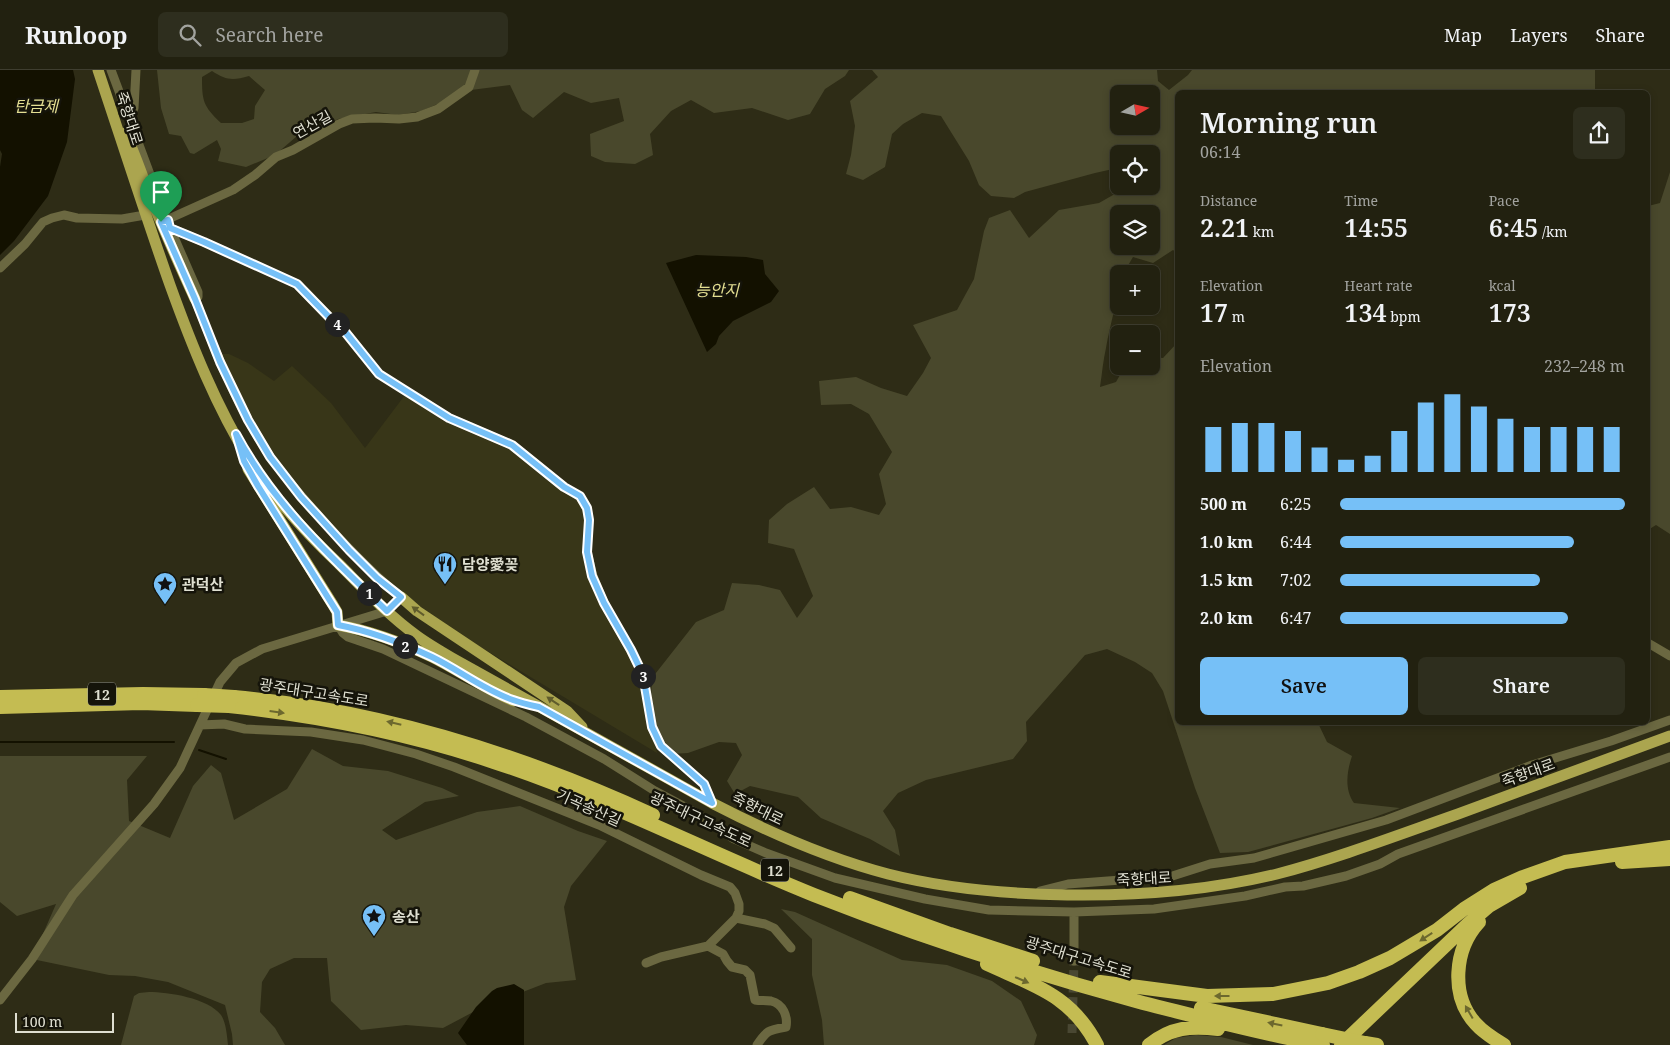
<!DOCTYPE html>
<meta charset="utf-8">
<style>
:root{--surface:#222110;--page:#2e2e1e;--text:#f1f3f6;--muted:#a2a39f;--line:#3f3e30;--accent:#76c0f7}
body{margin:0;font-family:"Noto Serif","Noto Sans KR",serif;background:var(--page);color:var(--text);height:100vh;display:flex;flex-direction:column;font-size:19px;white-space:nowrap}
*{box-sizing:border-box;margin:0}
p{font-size:16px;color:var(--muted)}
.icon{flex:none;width:28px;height:28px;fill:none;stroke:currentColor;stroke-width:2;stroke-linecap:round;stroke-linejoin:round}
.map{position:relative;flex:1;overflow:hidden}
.details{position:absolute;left:1175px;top:20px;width:475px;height:635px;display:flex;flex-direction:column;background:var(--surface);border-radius:8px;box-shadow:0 2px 8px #0003,0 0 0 1px var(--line)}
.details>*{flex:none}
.needle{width:32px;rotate:81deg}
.controls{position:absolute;left:1110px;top:15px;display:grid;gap:10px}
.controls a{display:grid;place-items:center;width:50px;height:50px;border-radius:8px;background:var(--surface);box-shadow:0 2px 8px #0003,0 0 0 1px var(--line);font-size:25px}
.scale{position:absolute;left:15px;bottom:12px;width:99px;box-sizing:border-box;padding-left:5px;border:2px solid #dfdfd1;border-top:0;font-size:14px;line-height:18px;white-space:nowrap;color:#dfdfd1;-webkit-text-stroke:4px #15140a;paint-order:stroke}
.pin{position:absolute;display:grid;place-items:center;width:42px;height:42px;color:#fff;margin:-51px -21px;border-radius:50% 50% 50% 0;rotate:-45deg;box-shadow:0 0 5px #0007}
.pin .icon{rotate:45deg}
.km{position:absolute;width:25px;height:25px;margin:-12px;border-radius:50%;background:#222;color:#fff;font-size:14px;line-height:25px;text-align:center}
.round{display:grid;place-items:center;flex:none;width:52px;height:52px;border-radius:8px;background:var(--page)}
.summary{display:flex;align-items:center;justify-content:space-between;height:85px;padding:0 25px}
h1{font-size:28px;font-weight:600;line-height:38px}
.stats{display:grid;grid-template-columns:repeat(3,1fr);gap:8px;height:85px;padding:5px 25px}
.stats div{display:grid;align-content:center}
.stats b{font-size:25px;font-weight:600}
.stats small{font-size:14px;font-weight:400}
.stats p{font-size:14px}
.chart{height:140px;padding:10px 25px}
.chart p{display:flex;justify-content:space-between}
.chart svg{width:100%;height:90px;margin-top:5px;stroke:var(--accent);stroke-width:6}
.primary-button{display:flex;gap:10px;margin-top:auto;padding:10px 25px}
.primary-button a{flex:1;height:58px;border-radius:8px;background:var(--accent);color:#111;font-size:20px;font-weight:600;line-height:58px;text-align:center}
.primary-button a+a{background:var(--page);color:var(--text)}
ul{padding:0 25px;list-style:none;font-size:16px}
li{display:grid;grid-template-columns:80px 60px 1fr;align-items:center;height:38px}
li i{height:12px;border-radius:6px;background:var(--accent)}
header{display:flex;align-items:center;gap:30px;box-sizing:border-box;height:70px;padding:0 25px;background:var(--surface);border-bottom:1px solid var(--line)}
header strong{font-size:24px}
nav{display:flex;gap:28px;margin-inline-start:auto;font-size:18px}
.search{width:350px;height:45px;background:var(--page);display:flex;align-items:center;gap:12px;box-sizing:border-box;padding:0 18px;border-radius:8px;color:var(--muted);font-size:19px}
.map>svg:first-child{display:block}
.built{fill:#383618}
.green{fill:#49482c;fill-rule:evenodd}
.water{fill:#131100}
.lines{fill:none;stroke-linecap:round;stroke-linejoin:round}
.stream{stroke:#131100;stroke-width:2}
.minor-tunnel{stroke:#494732;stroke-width:9;stroke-dasharray:9 4.5;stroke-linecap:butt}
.minor{stroke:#6b6841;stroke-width:9}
.major{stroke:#aba54f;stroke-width:11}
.highway{stroke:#c4bc52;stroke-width:14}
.highway-bridge{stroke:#c4bc52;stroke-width:14}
.oneway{fill:#605c2c}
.oneway2{fill:#6c682e}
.route-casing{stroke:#fff;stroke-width:10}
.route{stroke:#76c0f7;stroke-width:6}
.labels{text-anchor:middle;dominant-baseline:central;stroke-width:5;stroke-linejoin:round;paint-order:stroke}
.shield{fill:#15140a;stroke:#a2a295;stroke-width:1}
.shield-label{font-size:14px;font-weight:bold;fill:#dfdfd1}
.street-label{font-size:15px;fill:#dfdfd1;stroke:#15140a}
.poi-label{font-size:15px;font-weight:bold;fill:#dfdfd1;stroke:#15140a;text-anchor:start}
.water-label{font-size:16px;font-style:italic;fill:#e4df92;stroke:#15140a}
</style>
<header>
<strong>Runloop</strong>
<div class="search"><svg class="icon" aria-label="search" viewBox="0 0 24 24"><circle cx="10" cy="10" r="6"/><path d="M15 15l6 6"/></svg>Search here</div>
<nav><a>Map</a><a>Layers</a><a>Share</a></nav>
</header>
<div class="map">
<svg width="1670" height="975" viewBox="0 0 1670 975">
<rect width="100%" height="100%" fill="#2e2c16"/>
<path class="built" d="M221,284H229L248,293L274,311L292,296L331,333L365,378L405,325L444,351L509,376L578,428L585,439V481L641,605L657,683L422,542L372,499L326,450L273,385L253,350Z"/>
<path class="green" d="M157,0H849L845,6L825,19L810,44L788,50L752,38L714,43L691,30L671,41L650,64L653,85L635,94L605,92L591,86L590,64L624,51L619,28L591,33L564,22L533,48L522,40L510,15L471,20L421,41L398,45L376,42L338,49L316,62L304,60L275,85L246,97L218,91L221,79L217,70L194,84L190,83L181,66L169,64L161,38ZM212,1C226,10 232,11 249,6L265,20L255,36L254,49L242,53H221C203,36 202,31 202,7Z
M872,0H1157L1158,11L1169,20L1188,5L1192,0H1595V22H1178L1177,183L1173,180L1153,193L1133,187L1123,204H1119C1119,229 1110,253 1106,278C1103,291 1102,304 1100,317L1116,312L1125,296H1151V287L1163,288L1177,273L1178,652L1318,653L1327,672L1352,686C1347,701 1344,719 1354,733L1400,738L1372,748L1248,782L1220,783L1195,718L1163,621L1152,603L1135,592L1107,579L1085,585L1026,652L1027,671L1013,689L926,710L898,723L883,741L895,760L900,786L870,769L821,748L798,727L750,716L735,724L727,711L742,685L736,673L719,672L688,683L671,684L656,658L651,630L652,608L696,552L724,540L732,513L759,515L780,520L797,548L813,526L794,479L768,473L769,450L787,434L814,417L830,439L851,437L879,445L886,434L879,404L892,382L869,344L851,334L821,335L819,311L856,307L881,318L907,326L923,303L931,288L913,255L957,240L974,209L984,161L989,148L1010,140L1029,168L1059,140L1099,133L1120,121L1113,99L1095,103L1025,122L1014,128L991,126L979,115L969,91L941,46L922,43L903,54L892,64L885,97L863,110L846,104L851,85L855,56L850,31L878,7ZM1119,24H1151V56H1119ZM1119,84H1151V116H1119ZM1119,144H1151V176H1119Z
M1670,102V464L1656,455L1648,460V136L1660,133Z
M312,679L343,696L388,701L442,718L459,726L425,732L382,760L396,770L477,742L520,736L578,761L607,771L571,816L564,837L576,910L546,913L477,940L443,958L406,955L361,960L331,931L327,888H294L270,899L262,912L260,942L275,958L285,975H233L232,964L225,935L168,912L135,906L109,905L32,889L56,834L17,846L0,832V686H147L127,710L129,751L170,768L193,716L211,695L221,703L234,750L287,719Z
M781,839L795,842L902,890L947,895L992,911L1021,931L1037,965L1034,975H824L822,950L812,905V869Z
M149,922C168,922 208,928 221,945C226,952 227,966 228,975H121L134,926L139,923Z
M1196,965L1221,967L1253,975H1164L1176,968Z"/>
<path class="water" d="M0,0H73L75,9L67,72L48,126L14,171L0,185V97L2,84L0,80Z
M696,185L746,187L763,190L765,204L779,221L771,232L733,251L719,266L716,274L707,282L666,193Z
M514,914L524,920V975H467L458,963L476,937L492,921L497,918Z"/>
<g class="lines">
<path class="stream" d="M0,672H174
M199,680L226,689"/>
<path class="minor-tunnel" d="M1072,963L1074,891"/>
<path class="minor" d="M111,0L129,48L134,38L136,0
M164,151L233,120L255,105L276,87L293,80L339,54L352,49L375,48L399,49L417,47L438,39L469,17L475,0
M170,158L204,172L297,214L331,249L346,263L379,304L449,348L512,375L564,417L580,427L587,439L589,450L587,482L593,506L604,533L631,581L643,605L652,657L661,676L704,714L712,733
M0,198L25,174L43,152L52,148L64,145L77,148L122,149L145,145
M338,555L343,563L348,567L383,579L526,647L604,689L655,721L698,744L734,769L766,783L835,808L925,829L989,840L1074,842L1154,839L1245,826L1285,817L1303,816L1346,806L1380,794L1398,784L1670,687
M1648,573L1670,586
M200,655L224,654L245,659L311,662L363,670L416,684L454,697L599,755L701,805L730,817L735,823L739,834V841L736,848L708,876L723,884L727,891L732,897L745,900L750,905L755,930C760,931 766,930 771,931C783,934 788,946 786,957C769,960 767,960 757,975
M1040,821L1068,814L1121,810L1163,809L1210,794L1254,788L1386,750L1532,695L1611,671L1670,650
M736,848L765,854L774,858L791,878
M1074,891V842
M646,893L661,887L708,876
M0,930L32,889L73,825L154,734L180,698L220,612L236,593L262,579L387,541L401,527C374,505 351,481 327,455C308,433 288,412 271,388C238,340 216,283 195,229L198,227V222L170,158L129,48"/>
<path class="major" d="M98,0C122,72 145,144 170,215C192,276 216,336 250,391C275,429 306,463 339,494C364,519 388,545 417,566C428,574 440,581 452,588L712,733C768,762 827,788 888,804C947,819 1007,824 1067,825C1138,826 1208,821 1277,804C1338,788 1398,765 1458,744C1528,718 1599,692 1670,666
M125,63C135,83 141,103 149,123C163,159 179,194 195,229
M248,399L333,535L337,542L338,555C370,561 403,573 432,587C460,601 485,619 514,631
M401,527L417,541L567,641L582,657"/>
<path class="highway" d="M0,627L143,624L204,625
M234,627C380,640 520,684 653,745
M229,636C319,646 408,663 494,692C604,728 707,782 814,825C921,867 1032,903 1143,933C1203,948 1262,964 1323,975
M0,637L141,633L197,635
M1622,792L1670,789
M850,828L950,864L1033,891
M1479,852C1454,879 1450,926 1476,954C1484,963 1494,969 1504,975
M987,894C1035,916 1071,925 1097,975
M1100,912L1207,926L1273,924L1328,913L1359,902L1390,888L1437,860L1464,839L1494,820L1523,807L1565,792L1670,777
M1201,938L1322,964
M1365,973L1377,975
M1149,975C1171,957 1191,956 1218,959
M1341,975L1468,854L1489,836L1520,818"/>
<path class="highway-bridge" d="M204,625L234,627
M197,635L229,636
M1322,964L1365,973"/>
</g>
<defs><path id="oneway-solid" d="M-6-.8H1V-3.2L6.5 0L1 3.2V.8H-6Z" transform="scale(1.25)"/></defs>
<g class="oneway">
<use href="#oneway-solid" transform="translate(418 541) rotate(-144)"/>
<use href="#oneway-solid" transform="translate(553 631) rotate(-146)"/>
</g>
<g class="oneway2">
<use href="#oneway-solid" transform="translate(277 642) rotate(8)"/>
<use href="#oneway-solid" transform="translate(394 653) rotate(-167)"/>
<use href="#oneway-solid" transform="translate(1426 867) rotate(147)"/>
<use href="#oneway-solid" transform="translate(1022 910) rotate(23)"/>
<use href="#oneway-solid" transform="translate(1222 926) rotate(180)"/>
<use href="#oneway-solid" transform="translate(1469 942) rotate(-120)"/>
<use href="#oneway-solid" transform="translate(1275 954) rotate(-168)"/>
</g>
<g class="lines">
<g class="route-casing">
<path id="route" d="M168,150L170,158L204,172L297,214L331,249L346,263L379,304L449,348L512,375L564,417L580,426L587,438L589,450L587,482L592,506L604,533L631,580L643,605L652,657L661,676L704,714L712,733L539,637C530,635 521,633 513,630C484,620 459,600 432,587C402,573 370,561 338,555L337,542L258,416L244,391L236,364C274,435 330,486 387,541L401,527L377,508L349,480L301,427L270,387L248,350L220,292L195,229L161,152Z"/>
</g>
<use href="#route" class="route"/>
</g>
<defs>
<g id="restaurant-pin" transform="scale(1.25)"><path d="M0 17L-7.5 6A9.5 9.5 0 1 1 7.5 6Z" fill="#76c0f7" stroke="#15140a"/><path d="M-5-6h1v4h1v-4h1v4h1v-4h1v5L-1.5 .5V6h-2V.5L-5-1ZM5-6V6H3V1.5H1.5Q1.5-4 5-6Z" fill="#111"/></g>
<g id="sight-pin" transform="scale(1.25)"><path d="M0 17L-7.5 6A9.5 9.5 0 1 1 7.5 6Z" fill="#76c0f7" stroke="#15140a"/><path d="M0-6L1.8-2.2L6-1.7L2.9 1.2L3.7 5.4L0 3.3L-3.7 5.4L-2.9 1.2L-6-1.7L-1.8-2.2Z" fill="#111"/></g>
</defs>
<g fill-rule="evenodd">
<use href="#restaurant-pin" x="445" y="494"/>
<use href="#sight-pin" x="165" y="514"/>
<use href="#sight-pin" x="374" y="846"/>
</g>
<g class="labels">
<g class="shield">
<rect x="88" y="612.5" width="28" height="23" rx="4"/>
<rect x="761" y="788.5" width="28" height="23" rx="4"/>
</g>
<g class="shield-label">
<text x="102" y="624">12</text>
<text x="775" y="800">12</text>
</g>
<g class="street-label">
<text transform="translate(130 48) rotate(72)">죽향대로</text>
<text transform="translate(312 54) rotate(-29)">연산길</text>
<text transform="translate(314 622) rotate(9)">광주대구고속도로</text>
<text transform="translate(1528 702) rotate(-20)">죽향대로</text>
<text transform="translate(589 737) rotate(24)">기곡송산길</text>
<text transform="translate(758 738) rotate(26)">죽향대로</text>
<text transform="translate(701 749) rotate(25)">광주대구고속도로</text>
<text transform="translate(1144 808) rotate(-3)">죽향대로</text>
<text transform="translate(1079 887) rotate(17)">광주대구고속도로</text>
</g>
<g class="poi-label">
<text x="462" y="494">담양愛꽂</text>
<text x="182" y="514">관덕산</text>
<text x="392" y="846">송산</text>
</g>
<g class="water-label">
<text x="36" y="36">탄금제</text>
<text x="717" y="220">능안지</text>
</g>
</g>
</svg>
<div class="controls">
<a><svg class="needle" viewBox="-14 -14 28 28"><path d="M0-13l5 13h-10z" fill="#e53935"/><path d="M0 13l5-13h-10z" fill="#a2a39f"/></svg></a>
<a><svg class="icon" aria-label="locate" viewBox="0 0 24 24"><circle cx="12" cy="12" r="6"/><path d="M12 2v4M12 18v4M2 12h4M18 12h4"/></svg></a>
<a><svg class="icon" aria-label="layers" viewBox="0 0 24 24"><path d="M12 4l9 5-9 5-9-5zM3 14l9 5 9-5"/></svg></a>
<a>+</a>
<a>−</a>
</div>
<div class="scale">100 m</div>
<div class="pin" style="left:161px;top:152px;background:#1e9e55"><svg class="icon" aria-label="arrive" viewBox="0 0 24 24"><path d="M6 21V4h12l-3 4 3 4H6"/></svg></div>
<b class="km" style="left:369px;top:523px">1</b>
<b class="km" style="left:405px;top:576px">2</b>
<b class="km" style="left:643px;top:606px">3</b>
<b class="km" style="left:337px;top:254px">4</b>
<section class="details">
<div class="summary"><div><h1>Morning run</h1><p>06:14</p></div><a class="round"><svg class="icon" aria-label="share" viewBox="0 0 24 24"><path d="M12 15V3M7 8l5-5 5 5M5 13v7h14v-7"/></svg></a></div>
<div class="stats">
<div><p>Distance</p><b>2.21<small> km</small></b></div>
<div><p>Time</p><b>14:55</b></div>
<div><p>Pace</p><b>6:45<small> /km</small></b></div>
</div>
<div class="stats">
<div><p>Elevation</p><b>17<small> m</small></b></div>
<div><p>Heart rate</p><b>134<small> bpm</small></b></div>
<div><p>kcal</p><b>173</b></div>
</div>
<div class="chart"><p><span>Elevation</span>232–248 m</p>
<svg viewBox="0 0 160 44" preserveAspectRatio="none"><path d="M5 44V22M15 44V20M25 44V20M35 44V24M45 44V32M55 44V38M65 44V36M75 44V24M85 44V10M95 44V6M105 44V12M115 44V18M125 44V22M135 44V22M145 44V22M155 44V22"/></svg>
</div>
<ul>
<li><b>500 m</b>6:25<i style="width:100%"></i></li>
<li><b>1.0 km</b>6:44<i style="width:82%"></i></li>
<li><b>1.5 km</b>7:02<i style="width:70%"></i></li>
<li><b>2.0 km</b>6:47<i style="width:80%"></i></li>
</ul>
<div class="primary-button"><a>Save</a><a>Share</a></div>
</section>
</div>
